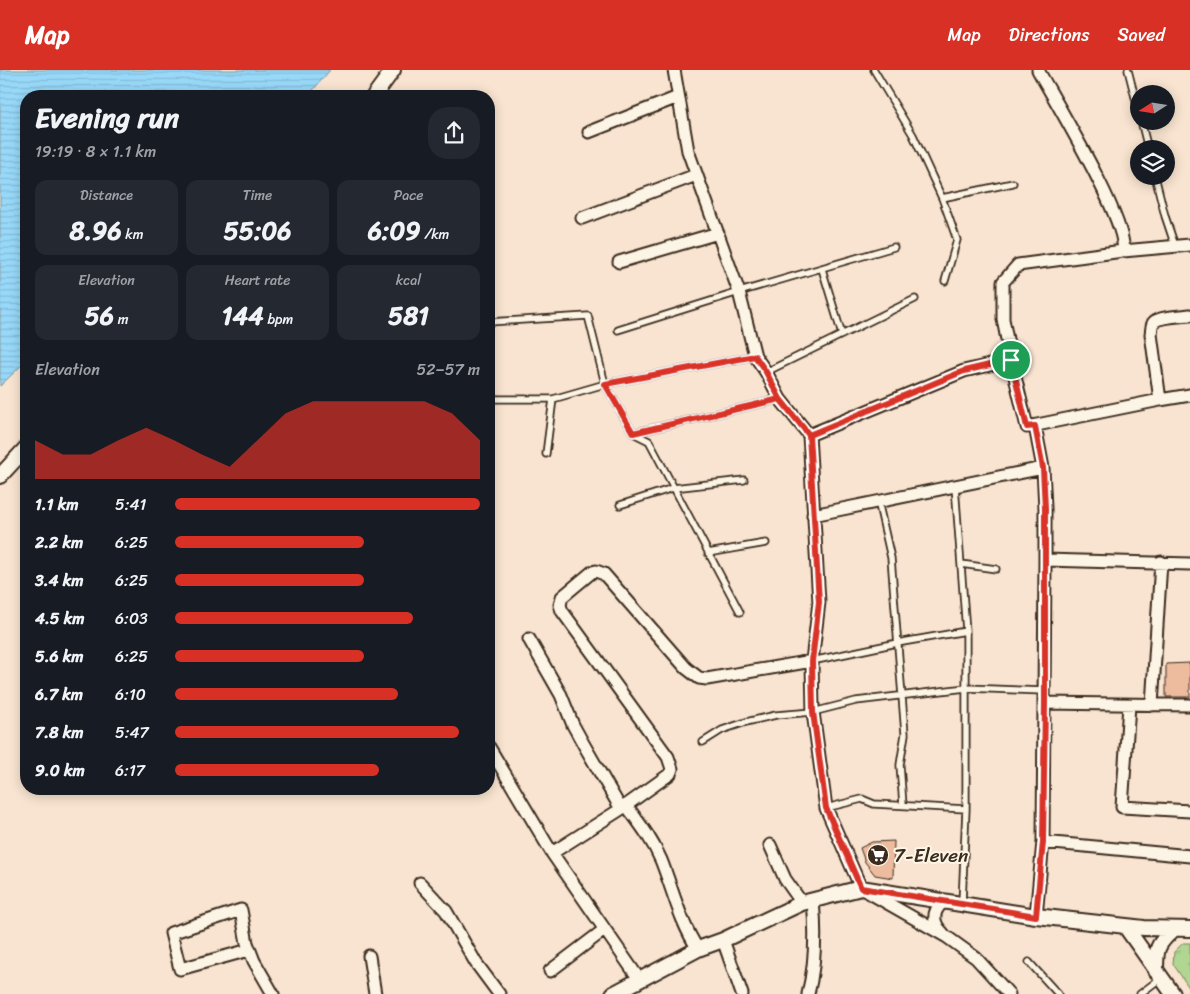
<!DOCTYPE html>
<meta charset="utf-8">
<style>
:root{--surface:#171b24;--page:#242831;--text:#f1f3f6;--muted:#9ea1a6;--accent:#d93025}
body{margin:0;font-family:Sriracha,sans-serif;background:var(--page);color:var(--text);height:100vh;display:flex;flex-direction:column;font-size:19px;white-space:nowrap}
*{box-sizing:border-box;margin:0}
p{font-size:16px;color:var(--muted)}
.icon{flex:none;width:28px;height:28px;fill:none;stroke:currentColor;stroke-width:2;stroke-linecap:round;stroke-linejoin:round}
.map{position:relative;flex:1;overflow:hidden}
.panel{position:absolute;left:20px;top:20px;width:475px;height:705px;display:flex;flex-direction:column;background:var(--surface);border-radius:20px;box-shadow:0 2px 12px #0003}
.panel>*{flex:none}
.needle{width:32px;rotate:258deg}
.buttons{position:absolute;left:1130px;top:15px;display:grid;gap:10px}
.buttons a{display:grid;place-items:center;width:45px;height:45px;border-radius:50%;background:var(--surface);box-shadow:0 2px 12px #0003;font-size:25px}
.pin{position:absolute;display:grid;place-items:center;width:42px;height:42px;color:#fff;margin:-21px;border:2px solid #fff;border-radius:50%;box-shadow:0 1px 5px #0007}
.round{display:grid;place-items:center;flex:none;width:52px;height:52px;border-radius:20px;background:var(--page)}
.head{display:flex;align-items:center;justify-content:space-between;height:85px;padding:0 15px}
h1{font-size:28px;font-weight:700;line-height:38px}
.metrics{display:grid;grid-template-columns:repeat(3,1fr);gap:8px;height:85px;padding:5px 15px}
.metrics div{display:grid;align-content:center;border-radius:12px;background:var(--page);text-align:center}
.metrics b{font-size:25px;font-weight:700}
.metrics small{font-size:14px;font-weight:400}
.metrics p{font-size:14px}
.chart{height:140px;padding:10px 15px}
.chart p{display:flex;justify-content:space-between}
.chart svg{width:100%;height:90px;margin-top:5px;fill:var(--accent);opacity:.7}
ul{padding:0 15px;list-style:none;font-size:16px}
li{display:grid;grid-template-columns:80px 60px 1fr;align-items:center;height:38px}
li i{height:12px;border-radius:6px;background:var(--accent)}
header{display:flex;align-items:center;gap:30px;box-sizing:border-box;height:70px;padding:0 25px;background:var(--accent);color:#fff}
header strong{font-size:24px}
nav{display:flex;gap:28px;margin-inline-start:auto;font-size:18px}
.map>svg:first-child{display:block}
.grass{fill:url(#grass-tufts);stroke:#768058}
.water{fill:url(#water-rules);stroke:#7393a2}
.building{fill:#edbb9e;stroke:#3b2a1e}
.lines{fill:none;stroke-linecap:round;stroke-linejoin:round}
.service-casing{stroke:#3b2a1e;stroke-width:9}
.minor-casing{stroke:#3b2a1e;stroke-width:15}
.tertiary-casing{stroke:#3b2a1e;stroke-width:18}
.service{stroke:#fcf5e5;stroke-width:5.5}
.minor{stroke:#fcf5e5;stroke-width:11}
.tertiary{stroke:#fcf5e5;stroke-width:14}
.route-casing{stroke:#fff;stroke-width:10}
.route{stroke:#d93025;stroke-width:6}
.labels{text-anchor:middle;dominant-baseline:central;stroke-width:4;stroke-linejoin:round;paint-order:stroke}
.poi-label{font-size:19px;fill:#3b2a1e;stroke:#fcf5e5;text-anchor:start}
</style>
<header>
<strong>Map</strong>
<nav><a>Map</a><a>Directions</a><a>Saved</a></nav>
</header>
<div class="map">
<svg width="1190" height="924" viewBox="0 0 1190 924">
<defs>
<pattern id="grass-tufts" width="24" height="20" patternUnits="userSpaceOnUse" patternTransform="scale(1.25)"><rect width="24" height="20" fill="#b0d692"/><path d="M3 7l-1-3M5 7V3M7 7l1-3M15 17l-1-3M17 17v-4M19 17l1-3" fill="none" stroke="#98b87d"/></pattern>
<pattern id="water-rules" width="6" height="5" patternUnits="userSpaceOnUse" patternTransform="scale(1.25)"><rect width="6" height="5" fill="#98d9fa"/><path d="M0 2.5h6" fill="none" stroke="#84bad6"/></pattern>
</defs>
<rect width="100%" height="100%" fill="#f8e4d0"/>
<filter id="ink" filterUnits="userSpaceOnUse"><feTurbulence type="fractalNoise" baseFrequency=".02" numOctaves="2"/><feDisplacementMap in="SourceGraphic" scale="10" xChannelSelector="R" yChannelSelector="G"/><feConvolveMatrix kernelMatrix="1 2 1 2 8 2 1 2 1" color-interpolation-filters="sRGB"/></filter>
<g filter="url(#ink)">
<path class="grass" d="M1183,873H1190V919L1173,894L1174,882Z"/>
<path class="water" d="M0,0H330L308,26H26V291L0,316Z"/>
<path class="building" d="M1190,593V627H1166V594Z
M894,771L893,808L875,805L865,792L860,778L872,772Z"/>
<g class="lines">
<g class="service-casing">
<path id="service" d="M874,0L913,65L942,128L957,170L945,211
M1128,0L1139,43
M1141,51L1148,79
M1155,106L1165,146L1175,176
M942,128L1013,113
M822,199L842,265
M489,252L588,246L605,314L633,363L780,329
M618,260L739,222L894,177
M766,302L915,229
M489,329H553L605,314L755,286
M633,363L649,371L740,542
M546,384L553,329
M955,416L966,561V739L962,833
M878,431L891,488L905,664L900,695L903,735
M620,435L673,418L744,410
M708,483L766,473
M961,494L996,499
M812,591L897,573L966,561
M703,672L722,660L746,652L776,645L813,642L856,631L966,618L1044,621
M826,738L862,729L874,734L966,739
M1029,892L1058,924
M1140,924L1161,908"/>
</g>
<g class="minor-casing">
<path id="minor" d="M674,0L688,81L739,222L755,286L766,302L780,329L809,365L819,532L812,591L813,642L826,738L861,818L947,867L976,888L1009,924
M1038,0C1055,31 1129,153 1123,181
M589,62L678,27
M582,148L696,105
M1190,175L1123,181L1018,195L1003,212V249L1011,290L1027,357L1160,330L1190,325
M619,192L718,163
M1160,330L1151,264C1152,260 1151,255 1154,252C1159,247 1182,246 1190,245
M1035,356L1043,398L1045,438V490L1043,772L1036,846
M809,365L964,301L1011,290
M813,445L1043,398
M1045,490L1190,494
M529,569L561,625L573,655L584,675L621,739
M1045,633L1190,635
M1129,635L1122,737L1190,741
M1152,635L1161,492
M489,677L552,783L639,909
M626,735C639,753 652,769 661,790C673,820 680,852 698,879
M1043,772L1190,786
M770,775L785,809L802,833
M552,783L621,739L670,704L672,699L668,687L562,541L560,535L562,527L592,502L596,501L604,504L686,598L699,608L707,609L812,591
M420,813L446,841L476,893L499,924
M943,863C934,855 931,844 941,834L947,832
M723,870L742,924
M249,880L180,899L171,863L241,840L247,873L254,891L273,924
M369,886L375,924
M550,901L604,860
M808,924C816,893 816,862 813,830"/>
</g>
<g class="tertiary-casing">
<path id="tertiary" d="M374,26L393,0
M0,406L26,378
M1125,856L1173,924
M1156,901C1156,879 1156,875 1174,859
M613,924L698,879L723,870L802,833L861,818L1036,846L1144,858L1190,859"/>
</g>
<use href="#service" class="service"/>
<use href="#minor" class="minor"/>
<use href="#tertiary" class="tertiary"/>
</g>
</g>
<g class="lines" filter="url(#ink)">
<g class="route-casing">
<path id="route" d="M1011,290L964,301L809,365L780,329L633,363L605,314L755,286L766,302L780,329L809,365L819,532L812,591L813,642L826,738L861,818L1036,846L1043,772L1045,633V438L1043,398L1035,356L1027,357L1011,290"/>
</g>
<use href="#route" class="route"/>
</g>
<defs>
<g id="supermarket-disc" transform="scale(1.125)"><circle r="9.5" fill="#3b2a1e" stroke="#fcf5e5"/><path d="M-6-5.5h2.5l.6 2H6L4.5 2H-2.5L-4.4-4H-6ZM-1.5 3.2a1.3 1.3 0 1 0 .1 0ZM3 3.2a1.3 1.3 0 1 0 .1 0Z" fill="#fff"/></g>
</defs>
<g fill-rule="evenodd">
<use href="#supermarket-disc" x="878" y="785"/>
</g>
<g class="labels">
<g class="poi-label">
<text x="894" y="785">7-Eleven</text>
</g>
</g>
</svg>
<div class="buttons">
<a><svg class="needle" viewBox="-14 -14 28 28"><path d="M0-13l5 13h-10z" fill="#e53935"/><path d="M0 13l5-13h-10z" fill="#9ea1a6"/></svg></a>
<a><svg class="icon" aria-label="layers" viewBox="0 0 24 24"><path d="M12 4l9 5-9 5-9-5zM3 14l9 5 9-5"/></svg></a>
</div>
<div class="pin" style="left:1011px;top:290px;background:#1e9e55"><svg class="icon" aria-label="arrive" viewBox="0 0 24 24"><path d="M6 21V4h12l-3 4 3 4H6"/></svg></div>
<section class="panel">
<div class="head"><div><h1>Evening run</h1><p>19:19 · 8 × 1.1 km</p></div><a class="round"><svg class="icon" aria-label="share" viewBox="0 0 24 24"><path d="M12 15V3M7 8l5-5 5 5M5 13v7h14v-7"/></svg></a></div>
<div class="metrics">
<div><p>Distance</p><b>8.96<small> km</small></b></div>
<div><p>Time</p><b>55:06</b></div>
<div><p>Pace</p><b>6:09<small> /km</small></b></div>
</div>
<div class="metrics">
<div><p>Elevation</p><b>56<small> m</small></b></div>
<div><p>Heart rate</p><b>144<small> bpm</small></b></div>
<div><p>kcal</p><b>581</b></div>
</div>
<div class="chart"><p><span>Elevation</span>52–57 m</p>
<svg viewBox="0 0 160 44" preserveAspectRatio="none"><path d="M0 44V25L10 32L20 32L30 25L40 19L50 25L60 32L70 38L80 25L90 12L100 6L110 6L120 6L130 6L140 6L150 12L160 25V44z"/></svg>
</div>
<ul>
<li><b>1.1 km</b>5:41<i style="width:100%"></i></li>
<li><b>2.2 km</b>6:25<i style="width:62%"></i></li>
<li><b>3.4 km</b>6:25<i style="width:62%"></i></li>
<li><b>4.5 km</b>6:03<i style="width:78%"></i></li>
<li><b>5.6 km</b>6:25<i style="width:62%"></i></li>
<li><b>6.7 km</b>6:10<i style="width:73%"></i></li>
<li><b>7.8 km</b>5:47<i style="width:93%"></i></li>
<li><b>9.0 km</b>6:17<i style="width:67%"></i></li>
</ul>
</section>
</div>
